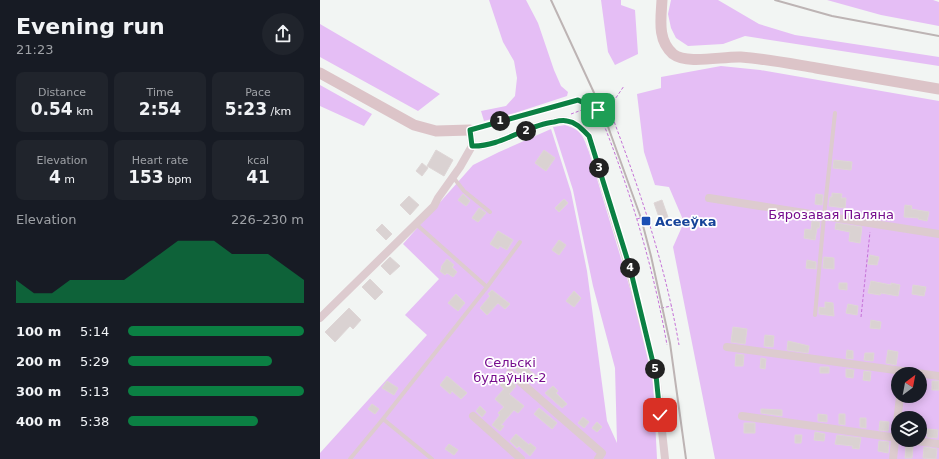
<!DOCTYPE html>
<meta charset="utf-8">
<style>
:root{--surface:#171b24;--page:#20242c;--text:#f1f3f6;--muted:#9ea1a6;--accent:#0b8043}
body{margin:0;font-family:"DejaVu Sans",sans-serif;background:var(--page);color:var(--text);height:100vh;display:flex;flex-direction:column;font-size:15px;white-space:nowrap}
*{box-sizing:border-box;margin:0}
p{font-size:13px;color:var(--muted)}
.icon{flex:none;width:22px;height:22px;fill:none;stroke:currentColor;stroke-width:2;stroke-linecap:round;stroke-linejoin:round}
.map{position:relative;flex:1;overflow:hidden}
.side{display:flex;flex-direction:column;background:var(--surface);width:320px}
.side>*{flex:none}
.needle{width:26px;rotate:32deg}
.fabs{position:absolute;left:571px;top:367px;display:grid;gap:8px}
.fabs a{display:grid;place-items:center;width:36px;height:36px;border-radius:50%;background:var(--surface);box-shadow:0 2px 10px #0003;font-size:20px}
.pin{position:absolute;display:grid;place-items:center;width:34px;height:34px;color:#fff;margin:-17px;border-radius:8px;box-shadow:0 2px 6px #0006}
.km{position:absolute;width:20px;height:20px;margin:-10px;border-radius:50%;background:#222;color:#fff;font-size:11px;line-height:20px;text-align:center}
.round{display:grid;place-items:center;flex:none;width:42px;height:42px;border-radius:21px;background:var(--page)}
.summary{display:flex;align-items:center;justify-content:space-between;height:68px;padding:0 16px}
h1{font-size:22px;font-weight:600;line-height:30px}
.figures{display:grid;grid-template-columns:repeat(3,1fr);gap:6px;height:68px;padding:4px 16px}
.figures div{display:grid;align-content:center;border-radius:8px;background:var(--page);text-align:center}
.figures b{font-size:17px;font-weight:600}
.figures small{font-size:11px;font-weight:400}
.figures p{font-size:11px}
.chart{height:112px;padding:8px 16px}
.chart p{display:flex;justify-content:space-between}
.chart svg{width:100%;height:72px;margin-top:4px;fill:var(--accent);opacity:.7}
ul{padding:0 16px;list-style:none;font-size:13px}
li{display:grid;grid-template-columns:64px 48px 1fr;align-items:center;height:30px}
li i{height:10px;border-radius:5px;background:var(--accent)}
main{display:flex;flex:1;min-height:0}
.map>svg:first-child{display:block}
.green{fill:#e5bef5;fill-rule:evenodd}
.building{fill:#dad2d2;stroke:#ded6d6}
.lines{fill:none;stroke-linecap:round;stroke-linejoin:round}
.path{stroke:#c572d7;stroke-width:1;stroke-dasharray:3 2;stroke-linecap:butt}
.lane{stroke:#ddcbcf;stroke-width:4}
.street{stroke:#ddcbcf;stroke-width:8}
.secondary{stroke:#dcc4c8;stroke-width:11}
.rail{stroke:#bdb4b4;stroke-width:2}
.route-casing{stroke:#fff;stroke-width:8}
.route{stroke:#0b8043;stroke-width:5}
.transit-dot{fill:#1a4fb4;stroke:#fff;stroke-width:1.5}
.labels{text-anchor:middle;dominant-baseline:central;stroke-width:3.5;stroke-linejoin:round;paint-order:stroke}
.park-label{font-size:13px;fill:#770e8e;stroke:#fff}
.transit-label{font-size:13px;font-weight:bold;fill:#164399;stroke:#fff;text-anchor:start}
</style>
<main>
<section class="side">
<div class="summary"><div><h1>Evening run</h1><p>21:23</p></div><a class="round"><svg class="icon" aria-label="share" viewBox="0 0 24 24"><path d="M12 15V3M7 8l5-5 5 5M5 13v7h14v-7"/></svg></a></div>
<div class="figures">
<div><p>Distance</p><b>0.54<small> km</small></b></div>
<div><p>Time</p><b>2:54</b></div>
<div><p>Pace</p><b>5:23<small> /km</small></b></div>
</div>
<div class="figures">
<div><p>Elevation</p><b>4<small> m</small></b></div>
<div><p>Heart rate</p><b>153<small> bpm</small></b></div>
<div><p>kcal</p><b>41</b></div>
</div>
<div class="chart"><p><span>Elevation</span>226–230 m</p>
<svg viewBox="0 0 160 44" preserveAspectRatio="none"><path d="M0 44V30L10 38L20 38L30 30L40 30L50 30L60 30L70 22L80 14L90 6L100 6L110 6L120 14L130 14L140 14L150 22L160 30V44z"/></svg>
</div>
<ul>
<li><b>100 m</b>5:14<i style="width:100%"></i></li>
<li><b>200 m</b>5:29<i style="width:82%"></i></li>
<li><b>300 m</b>5:13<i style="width:100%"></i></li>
<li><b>400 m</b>5:38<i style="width:74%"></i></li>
</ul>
</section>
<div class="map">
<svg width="619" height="459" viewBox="0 0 619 459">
<rect width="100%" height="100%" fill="#f2f5f3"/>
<path class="green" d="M169,0H206L218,23L234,70L241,86L248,92L247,96L195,113L164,121L161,111L186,106L195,96L197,78L194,61L183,42Z
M281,0H301V5L315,10L318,54L295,65L288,52Z
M351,0H398L439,24L475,35L619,57V66L425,36L403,44L368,46L356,38L351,28L348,14Z
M507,0H613L619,2V26L561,15Z
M0,24L120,94L98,111L0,57Z
M401,66L440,70L619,101V459H395L353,247L364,222L349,187L335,185L324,152L317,94L341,88V77ZM578,374H600V396H578ZM578,418H600V440H578Z
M0,85L52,114L44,126L0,106Z
M245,125C262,130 263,136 269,152L312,295L333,380L337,459H0V453L107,335L85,315L119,279L83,244L153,165L179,152L231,129L251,192L267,271L287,421L297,443L295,368L273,286L253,190L233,127Z"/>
<path class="building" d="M116,150L133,160L124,176L107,166Z
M224,150L235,158L226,171L215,163Z
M514,160L532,162L531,170L513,168Z
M102,163L108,168L102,176L96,171Z
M512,193L522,194L521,198H526L525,208L509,206L510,197H512Z
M143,194L150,201L146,206L138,200Z
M496,194L503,195L502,205L495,204Z
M89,196L99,205L90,215L80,205Z
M244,199L248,203L239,212L235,208Z
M342,200L350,223L342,226L334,203Z
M585,205L592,206L591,209L609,212L607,221L598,219L599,218L584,217Z
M159,208L166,213L158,222L152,218Z
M492,221L500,222L499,228H497L495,240L484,238L485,229L491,230Z
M516,223L542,227L540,243L529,241L530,232L515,229Z
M62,224L72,234L66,240L56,230Z
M178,231L193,240L187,250L180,246L178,249L170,244Z
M239,240L246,245L239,255L232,250Z
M550,255L559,257L557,265L548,264Z
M70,257L80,266L70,275L61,266Z
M504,257L514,258V269L503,268Z
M127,259L134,265L132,267L137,272L133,277L127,273L125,275L120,271L122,268L121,267Z
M487,260L496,262V269L486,268Z
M50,279L63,292L55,300L42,287Z
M551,281L571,285V283L580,285L578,296L561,293L560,295L548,293Z
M519,283H527V290L519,289Z
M593,285L606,287L604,296L592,294Z
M172,290L190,304L185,309L178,303L167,315L160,308L170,296L168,294Z
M254,291L261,298L254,307L246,301Z
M136,294L145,303L138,311L128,303Z
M505,302L513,303L514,316L499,314V307L505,308Z
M528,304L538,306L537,315L526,313Z
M29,308L41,320L33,329L30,326L15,342L5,332Z
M551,320L561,322L560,329L550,328Z
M413,327L427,329L425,344L411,342Z
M445,335L454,336L453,347L444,346Z
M468,341L489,346L488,353L467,350Z
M527,350L533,351V359L526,358Z
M568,350L578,352L576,365L566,363Z
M545,353H554L553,361L544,360Z
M416,354L424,355L423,366H415Z
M441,358L446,359L445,369L440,368Z
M200,363L218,377L213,383L204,376L203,377L195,370Z
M500,367H509V373H500Z
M526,369L534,370L533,378L526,377Z
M544,371L551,372L550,381L543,380Z
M127,376L147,393L141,399L132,391L130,394L120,385Z
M187,377L196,386L189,394L204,406L198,413L194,410L181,425L184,426L180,431L172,425L180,415L178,413L184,407L175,399L184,389L180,385Z
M67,381L78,388L74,395L62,388Z
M612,381H619V390H612Z
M233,386L238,391L236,393L247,404L242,408L225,393Z
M52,404L59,409L55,414L48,409Z
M160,406L166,412L162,417L156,411Z
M219,408L237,423L232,429L214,414Z
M441,409L462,410V416L441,413Z
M498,414L507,415V422L498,421Z
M519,414H525V425L519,424Z
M263,417L269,422L264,428L258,423Z
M540,418H546V428L540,427Z
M560,421L569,422L568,431L559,430Z
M277,422L282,427L277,432L272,428Z
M424,423H435V433H424Z
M607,429L618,430L617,438L607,437Z
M495,432L505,434L504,441L494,440Z
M196,434L209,445L210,443L216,448L210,456L199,446L197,448L190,441Z
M475,435H482L481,443H475Z
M517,435L541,438L539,449L532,448L533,446L515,444Z
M559,441L569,442L568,453L558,451Z
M129,444L138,450L134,455L125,449Z
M586,445L593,446L592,458H585Z
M604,447L617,449L616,459L603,458Z"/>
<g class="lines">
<path class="path" d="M263,103L278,110L289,108L304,86
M289,108C318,185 345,263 359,345
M278,110C309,186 333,265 347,345
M251,114L270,107
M317,219L327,216
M341,308L352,306
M541,317L550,232"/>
<path class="lane" d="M150,130L258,100
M133,177L144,191L170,212
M96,224L167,287L200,242
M495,315L504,216L515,113
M30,459L63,419
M112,459L63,419L167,287"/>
<path class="street" d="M150,130L152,146C181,147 206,125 234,122C238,121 243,120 247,121C256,122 262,129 269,136L309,268L336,375L345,459
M389,198L619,234
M0,318L114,206L118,198L140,167L152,146
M407,347L619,376
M190,373L282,453L278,459
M153,416L201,459
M422,416L578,438
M590,440L619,444
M573,459L580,396"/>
<path class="secondary" d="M342,0C341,19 337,40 353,54C367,65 403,56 421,57C447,59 472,64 496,68C537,75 578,82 619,89
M0,73L94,125L116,131L150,130"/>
<path class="rail" d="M231,0L282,110L321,218L331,256L350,343L366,459
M455,0L512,16L619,36"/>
</g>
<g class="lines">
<g class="route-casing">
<path id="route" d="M278,110L258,100L150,130L152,146C181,147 206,125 234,122C238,121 243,120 247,121C256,122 262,129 269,136L310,268L336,375L340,415"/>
</g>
<use href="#route" class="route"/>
</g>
<rect class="transit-dot" x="321" y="216" width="10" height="10" rx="2"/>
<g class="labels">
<g class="park-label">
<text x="511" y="214">Бярозавая Паляна</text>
<text x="190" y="362">Сельскі<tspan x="190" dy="15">будаўнік-2</tspan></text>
</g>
<g class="transit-label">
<text x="335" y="221">Асееўка</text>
</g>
</g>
</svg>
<div class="fabs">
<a><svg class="needle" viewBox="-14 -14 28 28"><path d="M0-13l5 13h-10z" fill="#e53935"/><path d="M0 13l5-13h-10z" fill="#9ea1a6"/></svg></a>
<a><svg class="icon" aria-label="layers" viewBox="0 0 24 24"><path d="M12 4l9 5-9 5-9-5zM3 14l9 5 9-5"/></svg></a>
</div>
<div class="pin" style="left:278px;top:110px;background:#1e9e55"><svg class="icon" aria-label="arrive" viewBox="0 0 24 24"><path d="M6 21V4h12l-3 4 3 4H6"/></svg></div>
<div class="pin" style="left:340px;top:415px;background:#d93025"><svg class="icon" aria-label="check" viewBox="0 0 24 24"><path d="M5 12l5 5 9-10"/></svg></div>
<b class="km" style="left:180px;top:121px">1</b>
<b class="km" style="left:206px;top:131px">2</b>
<b class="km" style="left:279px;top:168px">3</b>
<b class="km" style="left:310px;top:268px">4</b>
<b class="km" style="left:335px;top:369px">5</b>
</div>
</main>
